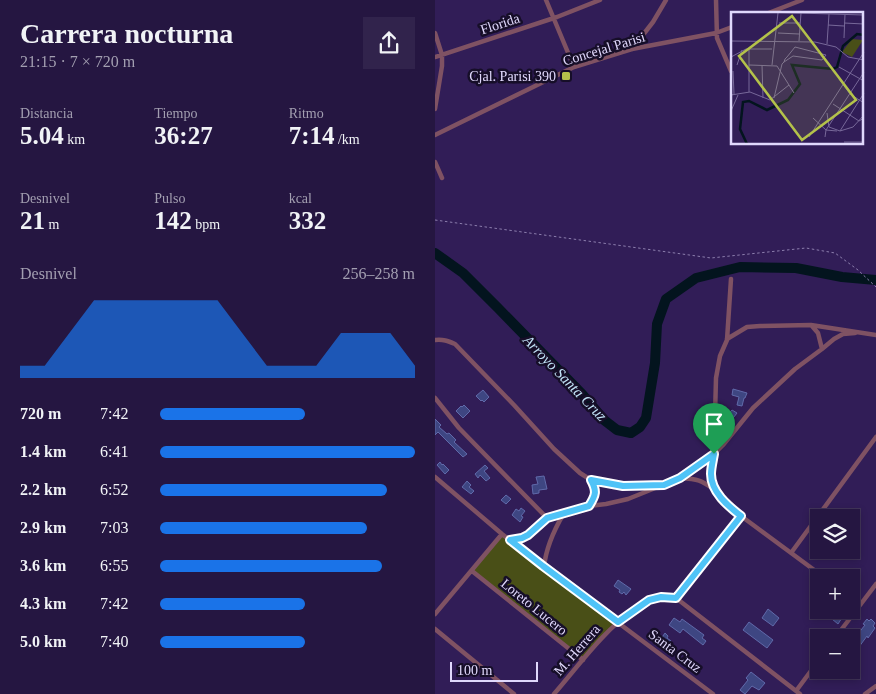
<!DOCTYPE html>
<html lang="es">
<meta charset="utf-8">
<style>
:root{--surface:#251641;--page:#31234c;--text:#f1f3f6;--muted:#a39fb1;--line:#42355a;--accent:#1a73e8}
body{margin:0;font-family:"Times New Roman",serif;background:var(--page);color:var(--text);height:100vh;display:flex;flex-direction:column;font-size:19px;white-space:nowrap}
*{box-sizing:border-box;margin:0}
p{font-size:16px;color:var(--muted)}
.icon{flex:none;width:28px;height:28px;fill:none;stroke:currentColor;stroke-width:2;stroke-linecap:round;stroke-linejoin:round}
.map{position:relative;flex:1;overflow:hidden}
.sheet{display:flex;flex-direction:column;background:var(--surface);width:435px}
.sheet>*{flex:none}
.buttons{position:absolute;left:375px;top:509px;display:grid;gap:10px}
.buttons a{display:grid;place-items:center;width:50px;height:50px;border-radius:0px;background:var(--surface);box-shadow:0 2px 8px #0003,0 0 0 1px var(--line);font-size:25px}
.scale{position:absolute;left:15px;bottom:12px;width:88px;box-sizing:border-box;padding-left:5px;border:2px solid #e0d8fc;border-top:0;font-size:14px;line-height:18px;white-space:nowrap;color:#e0d8fc;-webkit-text-stroke:4px #160e28;paint-order:stroke}
.pin{position:absolute;display:grid;place-items:center;width:42px;height:42px;color:#fff;margin:-51px -21px;border-radius:50% 50% 50% 0;rotate:-45deg;box-shadow:0 0 5px #0007}
.pin .icon{rotate:45deg}
.round{display:grid;place-items:center;flex:none;width:52px;height:52px;border-radius:0px;background:var(--page)}
.summary{display:flex;align-items:center;justify-content:space-between;height:85px;padding:0 20px}
h1{font-size:28px;font-weight:600;line-height:38px}
.stats{display:grid;grid-template-columns:repeat(3,1fr);gap:8px;height:85px;padding:5px 20px}
.stats div{display:grid;align-content:center}
.stats b{font-size:25px;font-weight:600}
.stats small{font-size:14px;font-weight:400}
.stats p{font-size:14px}
.chart{height:140px;padding:10px 20px}
.chart p{display:flex;justify-content:space-between}
.chart svg{width:100%;height:90px;margin-top:5px;fill:var(--accent);opacity:.7}
ul{padding:0 20px;list-style:none;font-size:16px}
li{display:grid;grid-template-columns:80px 60px 1fr;align-items:center;height:38px}
li i{height:12px;border-radius:6px;background:var(--accent)}
main{display:flex;flex:1;min-height:0}
.map>svg:first-child{display:block}
.green{fill:#494f17}
.lines{fill:none;stroke-linecap:round;stroke-linejoin:round}
.river{stroke:#03141e;stroke-width:10}
.building{fill:#3e4682;stroke:#606aaa}
.path{stroke:#8c7ead;stroke-width:1;stroke-dasharray:2.5 2.5;stroke-linecap:butt}
.street{stroke:#7f5263;stroke-width:4.5}
.route-casing{stroke:#fff;stroke-width:10}
.route{stroke:#4fc3f7;stroke-width:6}
.poi-dot{fill:#b4c24a;stroke:#160e28;stroke-width:2}
.labels{text-anchor:middle;dominant-baseline:central;stroke-width:5;stroke-linejoin:round;paint-order:stroke}
.street-label{font-size:14px;fill:#e0d8fc;stroke:#160e28}
.poi-label{font-size:14px;fill:#e0d8fc;stroke:#160e28;text-anchor:end}
.water-label{font-size:15px;font-style:italic;fill:#c2e3f7;stroke:#160e28}
.inset-river{fill:none;stroke:#03141e;stroke-width:2.5}
.inset-road{fill:none;stroke:#776899;stroke-width:1}
.view{fill:#b4c24a;fill-opacity:0.15;stroke:#b4c24a;stroke-width:2.5}
.inset-edge{fill:none;stroke:#e0d8fc;stroke-width:2.5}
</style>
<main>
<section class="sheet">
<div class="summary"><div><h1>Carrera nocturna</h1><p>21:15 · 7 × 720 m</p></div><a class="round"><svg class="icon" aria-label="share" viewBox="0 0 24 24"><path d="M12 15V3M7 8l5-5 5 5M5 13v7h14v-7"/></svg></a></div>
<div class="stats">
<div><p>Distancia</p><b>5.04<small> km</small></b></div>
<div><p>Tiempo</p><b>36:27</b></div>
<div><p>Ritmo</p><b>7:14<small> /km</small></b></div>
</div>
<div class="stats">
<div><p>Desnivel</p><b>21<small> m</small></b></div>
<div><p>Pulso</p><b>142<small> bpm</small></b></div>
<div><p>kcal</p><b>332</b></div>
</div>
<div class="chart"><p><span>Desnivel</span>256–258 m</p>
<svg viewBox="0 0 160 44" preserveAspectRatio="none"><path d="M0 44V38L10 38L20 22L30 6L40 6L50 6L60 6L70 6L80 6L90 22L100 38L110 38L120 38L130 22L140 22L150 22L160 38V44z"/></svg>
</div>
<ul>
<li><b>720 m</b>7:42<i style="width:57%"></i></li>
<li><b>1.4 km</b>6:41<i style="width:100%"></i></li>
<li><b>2.2 km</b>6:52<i style="width:89%"></i></li>
<li><b>2.9 km</b>7:03<i style="width:81%"></i></li>
<li><b>3.6 km</b>6:55<i style="width:87%"></i></li>
<li><b>4.3 km</b>7:42<i style="width:57%"></i></li>
<li><b>5.0 km</b>7:40<i style="width:57%"></i></li>
</ul>
</section>
<div class="map">
<svg width="441" height="694" viewBox="0 0 441 694">
<rect width="100%" height="100%" fill="#311d57"/>
<path class="green" d="M67,534L183,622L148,660L37,571Z"/>
<g class="lines">
<path class="river" d="M0,253L28,273L63,308L147,394L169,420L182,430L196,433L205,427L211,418L220,363L222,324L231,299L261,278L305,267L361,268L407,277L441,280"/>
</g>
<path class="building" d="M298,389L312,393L310,398H309L307,406L302,405L304,397L297,395Z
M48,390L54,397L49,402L47,400L46,401L41,396Z
M29,405L35,411L28,418L21,411L26,406L27,407Z
M297,410L302,413L295,422L290,417Z
M0,419L6,425L4,427L12,434L14,433L21,440L19,442L32,454L28,457L3,432L0,435Z
M5,462L7,465L8,464L14,470L10,474L2,465Z
M50,465L53,468L49,471L55,478L51,481L45,475L43,478L40,474Z
M109,476L112,489L104,490V493L98,494L97,485L103,484L101,477Z
M32,481L36,485L34,487L39,491L36,494L27,487Z
M71,495L76,499L71,504L66,500Z
M86,508L90,511L86,516L88,517L85,522L77,515L81,509L84,511Z
M183,580L196,589L191,595L189,592L187,594L184,592L185,590L179,586Z
M333,609L344,618L338,626L327,618Z
M403,610H412L403,624L397,619Z
M239,618L245,622L247,619L269,635L267,638L271,641L268,645L248,629L245,633L234,625Z
M432,619L434,621L436,619L440,623L438,626L440,628L433,638L432,636L421,651L416,647V642L418,639L417,638L420,634L422,635L430,625L428,624Z
M314,622L338,640L332,648L308,630Z
M230,633L233,636L232,638L236,641L232,647L230,646L228,647L223,643Z
M316,672L330,683L324,690L317,686L310,694L305,690L313,680L311,678Z"/>
<g class="lines">
<path class="path" d="M0,220L276,258L371,248L400,253L423,270L441,287"/>
<path class="street" d="M111,0L139,67
M281,0L282,38L296,71
M331,14L367,0
M0,33L7,55V66L0,109
M197,49L218,22L231,0
M0,57L122,17L165,0
M0,135L139,67L197,49L281,33L297,27
M0,162L7,178
M296,279L292,340L285,356L281,378L279,454L276,476L280,490L287,499L302,513L390,578
M377,326L383,333L387,349
M292,339L312,327L325,326L376,325L441,335
M0,340C8,339 13,341 20,344L79,405L119,449L145,473L156,480L187,486L225,485
M0,398L24,428L112,518L121,515L154,506L171,504L193,499L245,478L279,454L288,445L318,408L360,369L387,349L399,339L408,334L420,333
M0,477L67,534L109,567L278,694
M245,478C263,479 266,480 280,490
M154,506C161,495 162,491 156,480
M75,540C94,537 98,531 112,518
M356,553L441,437
M109,567C111,547 119,530 129,513
M37,571L148,660
M416,597L426,604
M241,598L365,694
M0,614L67,534
M0,629L79,694
M400,638L441,584
M361,691L384,660
M119,694C145,664 169,630 201,608C207,604 212,600 218,598C225,596 233,598 241,598L306,516
M430,694L441,686"/>
</g>
<g class="lines">
<g class="route-casing">
<path id="route" d="M279,454C278,460 276,468 276,474C276,492 293,506 306,516L241,598L226,597L214,600L183,622L108,566L75,540L87,538L93,535L112,518L154,506C161,495 162,491 156,480L188,486L229,485L245,478Z"/>
</g>
<use href="#route" class="route"/>
</g>
<rect class="poi-dot" x="126" y="71" width="10" height="10" rx="2.5"/>
<g class="labels">
<g class="street-label">
<text transform="translate(65 24) rotate(-18)">Florida</text>
<text transform="translate(169 49) rotate(-17)">Concejal Parisi</text>
<text transform="translate(99 607) rotate(39)">Loreto Lucero</text>
<text transform="translate(142 650) rotate(-49)">M. Herrera</text>
<text transform="translate(240 651) rotate(37)">Santa Cruz</text>
</g>
<g class="poi-label">
<text x="121" y="76">Cjal. Parisi 390</text>
</g>
<g class="water-label">
<text transform="translate(130 378) rotate(46)">Arroyo Santa Cruz</text>
</g>
</g>
<g transform="translate(296 12)">
<rect width="132" height="132" fill="#311d57"/>
<path d="M121,27L132,28L121,45L111,40Z" fill="#494f17"/>
<path class="inset-river" d="M16,132L9,117L12,90L18,89L36,98L57,88L69,72L61,53L102,57L106,55L112,34L126,22L133,23"/>
<path class="inset-road" d="M33,0L133,3M48,11H69M113,11L133,12M97,13L113,14M47,21L68,22M113,26L114,2M0,29L84,30L105,35L117,45L133,48M68,29L70,1M96,32L98,2M0,45L15,37H41M6,53L11,38M18,53L46,54L63,81M31,53L32,86M41,53L47,1M108,55L133,69M2,59L3,82M108,67L119,82L133,91M18,80V37M0,83L19,80L39,88L58,73M43,86L51,52L53,50L54,47L56,45L64,35L95,43L91,48L62,44L53,50M102,92L128,109L133,106M0,99L7,83M96,101L98,115L109,119L122,115L133,103M82,106L95,118L106,119M109,119L133,81M78,125L133,40M94,125L95,118L133,60M113,130H133"/>
<path class="view" d="M61,4L125,88L71,128L8,44Z"/>
<rect width="132" height="132" class="inset-edge"/>
</g>
</svg>
<div class="buttons">
<a><svg class="icon" aria-label="layers" viewBox="0 0 24 24"><path d="M12 4l9 5-9 5-9-5zM3 14l9 5 9-5"/></svg></a>
<a>+</a>
<a>−</a>
</div>
<div class="scale">100 m</div>
<div class="pin" style="left:279px;top:454px;background:#1e9e55"><svg class="icon" aria-label="arrive" viewBox="0 0 24 24"><path d="M6 21V4h12l-3 4 3 4H6"/></svg></div>
</div>
</main>
